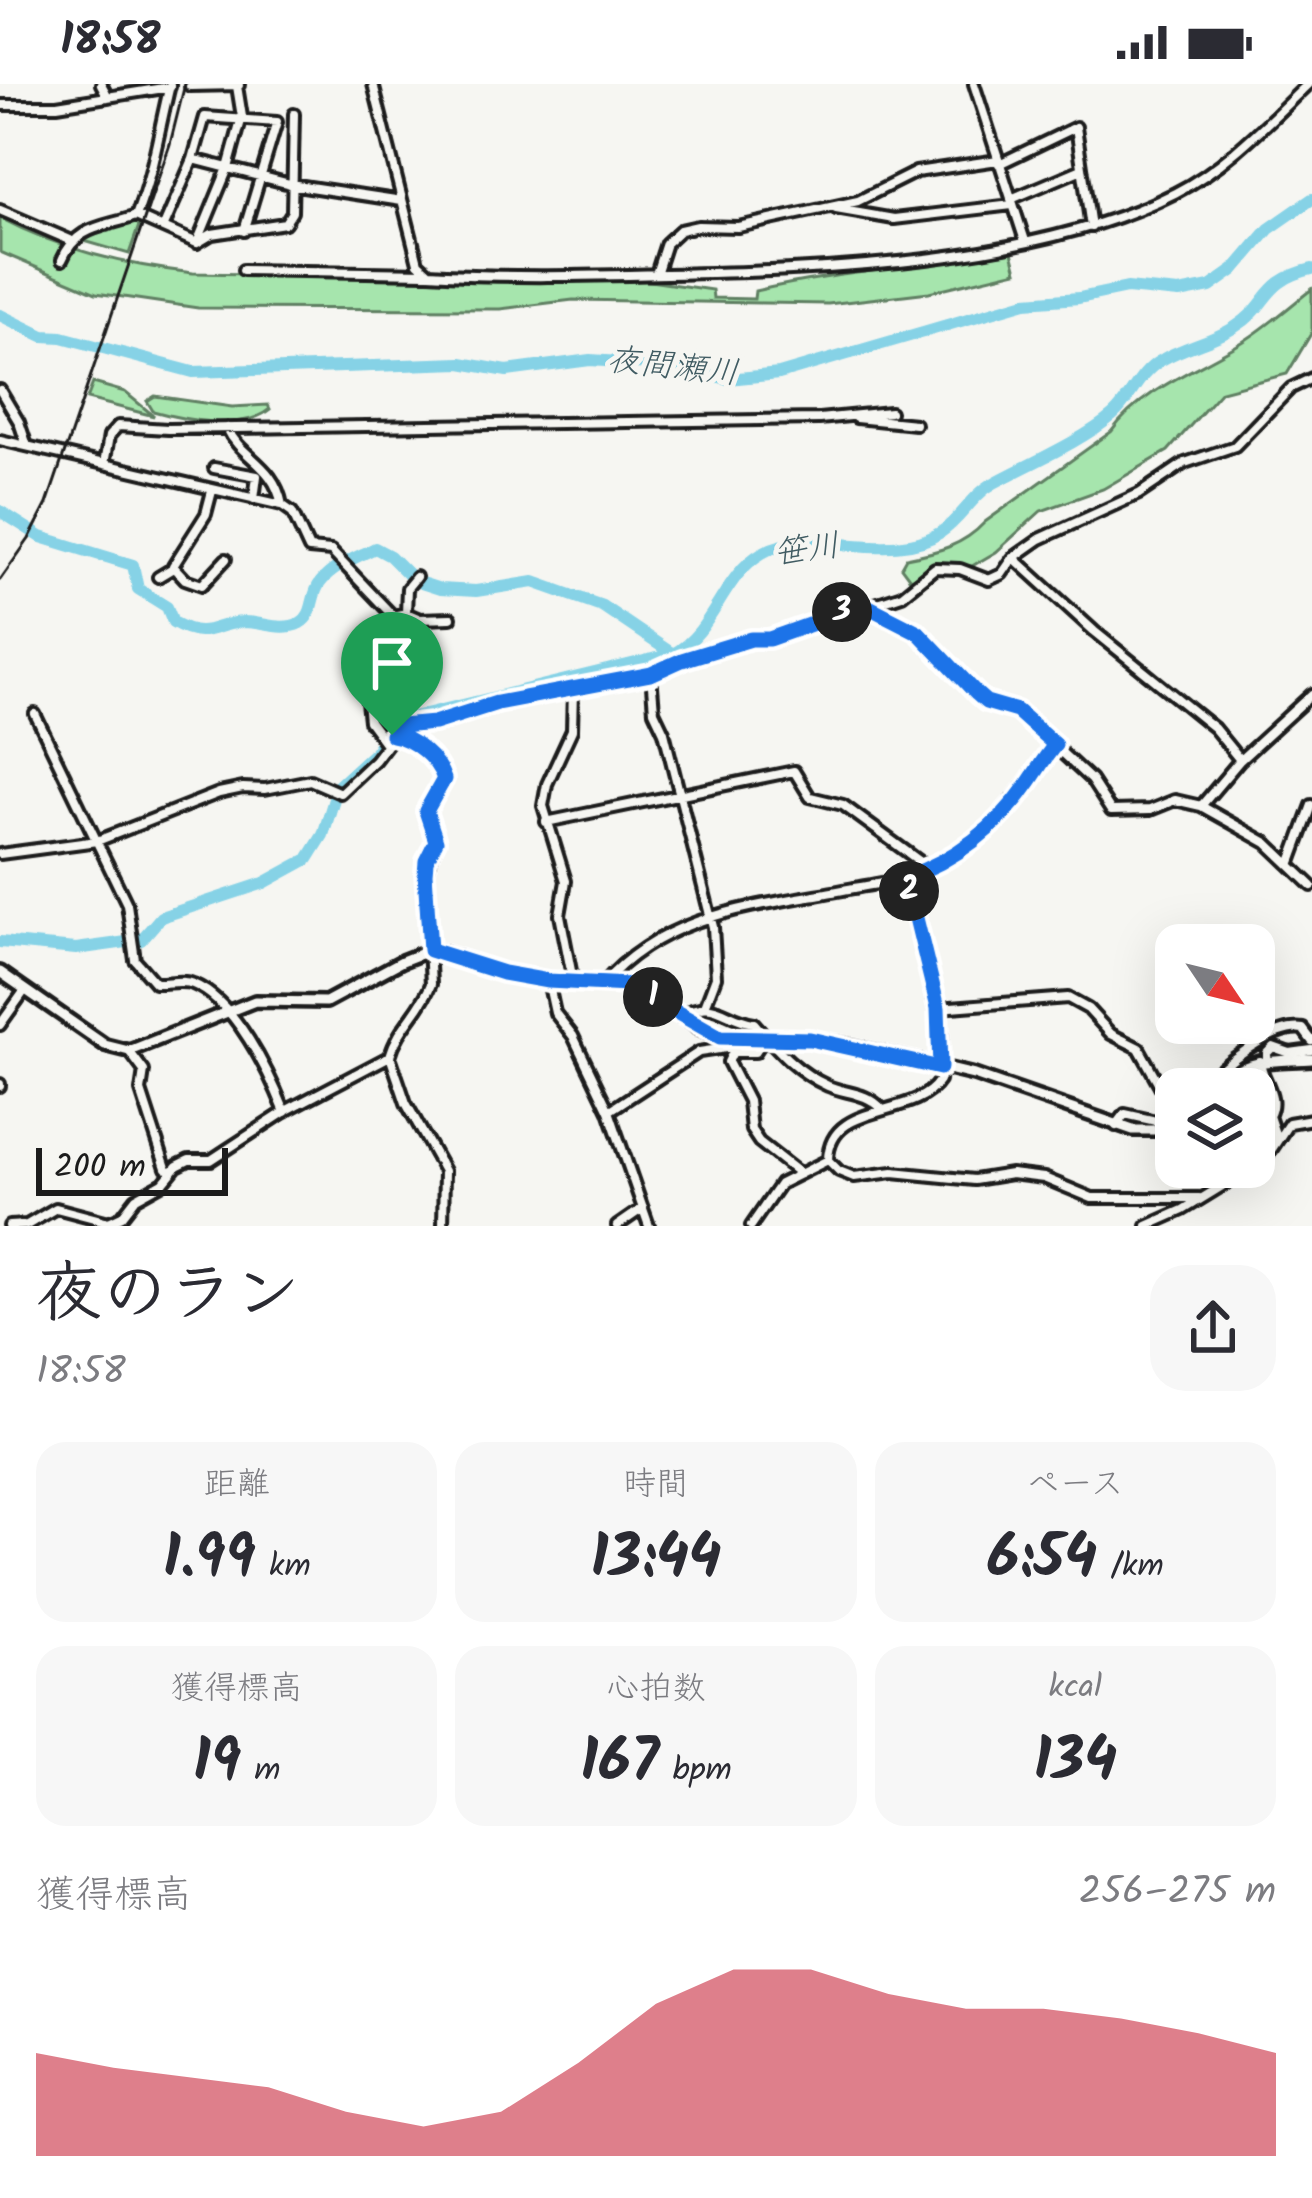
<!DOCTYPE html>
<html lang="ja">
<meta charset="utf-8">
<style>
:root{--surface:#fff;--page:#f7f7f7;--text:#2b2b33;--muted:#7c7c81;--accent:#d1495b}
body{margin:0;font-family:Kalam,"Klee One",sans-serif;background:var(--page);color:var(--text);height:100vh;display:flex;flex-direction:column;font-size:45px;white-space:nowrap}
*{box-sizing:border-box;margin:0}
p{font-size:39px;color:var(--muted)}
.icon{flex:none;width:66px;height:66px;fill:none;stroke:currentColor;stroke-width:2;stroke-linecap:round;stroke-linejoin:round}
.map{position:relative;height:1142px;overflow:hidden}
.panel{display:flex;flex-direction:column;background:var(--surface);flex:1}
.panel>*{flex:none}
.needle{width:78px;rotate:125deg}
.buttons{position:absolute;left:1155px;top:840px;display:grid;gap:24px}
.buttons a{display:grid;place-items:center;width:120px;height:120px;border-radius:24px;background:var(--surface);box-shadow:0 12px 48px #0002;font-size:60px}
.scale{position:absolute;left:36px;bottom:30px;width:192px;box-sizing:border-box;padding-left:12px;border:6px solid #1c1c1c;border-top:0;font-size:33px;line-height:42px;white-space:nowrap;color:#1c1c1c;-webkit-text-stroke:9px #f6f6f2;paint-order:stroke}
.pin{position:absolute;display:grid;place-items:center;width:102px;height:102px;color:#fff;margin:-123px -51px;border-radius:50% 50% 50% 0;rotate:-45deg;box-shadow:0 0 12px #0007}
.pin .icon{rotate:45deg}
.km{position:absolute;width:60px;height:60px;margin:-30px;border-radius:50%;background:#222;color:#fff;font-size:33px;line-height:60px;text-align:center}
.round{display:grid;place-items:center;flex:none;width:126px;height:126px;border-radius:36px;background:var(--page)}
.headline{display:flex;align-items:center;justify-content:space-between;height:204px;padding:0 36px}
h1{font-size:66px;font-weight:700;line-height:90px}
.stats{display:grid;grid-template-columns:repeat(3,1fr);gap:18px;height:204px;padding:12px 36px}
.stats div{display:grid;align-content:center;border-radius:30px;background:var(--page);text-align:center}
.stats b{font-size:60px;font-weight:700}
.stats small{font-size:33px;font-weight:400}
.stats p{font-size:33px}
.chart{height:336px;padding:24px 36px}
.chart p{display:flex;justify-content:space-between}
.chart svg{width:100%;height:216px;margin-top:12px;fill:var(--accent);opacity:.7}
.status{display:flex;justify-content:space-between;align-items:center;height:84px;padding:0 60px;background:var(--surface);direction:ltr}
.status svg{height:33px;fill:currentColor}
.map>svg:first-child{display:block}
.green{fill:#a6e5ad;stroke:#618064;stroke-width:3}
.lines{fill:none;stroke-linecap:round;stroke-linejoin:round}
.river{stroke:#86d2e6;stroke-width:12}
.street-casing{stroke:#1c1c1c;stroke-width:16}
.secondary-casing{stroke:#1c1c1c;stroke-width:18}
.street{stroke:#f6f6f2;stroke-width:8}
.secondary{stroke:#f6f6f2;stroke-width:9}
.rail{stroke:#1c1c1c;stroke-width:3}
.route-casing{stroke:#fff;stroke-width:24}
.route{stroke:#1a73e8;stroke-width:15}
.labels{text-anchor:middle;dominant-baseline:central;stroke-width:10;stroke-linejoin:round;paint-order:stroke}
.water-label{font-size:33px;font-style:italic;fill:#415c63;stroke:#f6f6f2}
</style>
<div class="status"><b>18:58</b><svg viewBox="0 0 49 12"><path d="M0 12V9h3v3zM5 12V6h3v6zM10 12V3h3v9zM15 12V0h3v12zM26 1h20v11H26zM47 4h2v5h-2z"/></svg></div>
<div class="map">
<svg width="1312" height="1142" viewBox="0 0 1312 1142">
<rect width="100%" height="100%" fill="#f6f6f2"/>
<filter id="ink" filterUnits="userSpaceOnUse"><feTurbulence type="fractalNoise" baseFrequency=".00833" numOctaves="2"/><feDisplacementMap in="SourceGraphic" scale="24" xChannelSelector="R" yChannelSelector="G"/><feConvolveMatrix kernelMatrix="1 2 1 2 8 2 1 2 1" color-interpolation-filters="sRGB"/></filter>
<g filter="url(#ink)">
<path class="green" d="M0,134C61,166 125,181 193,189L643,196L712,206L713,214L754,215L755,207C840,187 926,183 1012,168L1017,187L929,208L828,220L573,216L500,225L198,224L96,209L0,168Z
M141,136L129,170L77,155Z
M1312,205V248L1287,290L1221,307L1168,367L1103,405L1041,427L996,468L972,482L937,481L910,495L901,483L906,474C937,468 963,462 985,438L1111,348C1143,304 1199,285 1244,257C1268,242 1290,222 1312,205Z
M93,299L125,308L154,332L87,315Z
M155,312L232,323L268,321L270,325C243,348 185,336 153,327L147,317Z"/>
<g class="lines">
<path class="river" d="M0,231L43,252L62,253L193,288L461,279L507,287L590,276L666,281L728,295L779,290L1026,218L1079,214L1127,204L1179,209L1210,203L1234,186L1269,145L1312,115
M0,427L41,453L133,481L138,505L167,523L173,538C208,558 213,539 244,538C263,538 281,548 300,539C315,531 310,512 320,499C333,482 356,474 375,464L390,472L415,497L440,505L476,507L534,498L602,522L673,570
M0,858L76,865L141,856L161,833L264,799L308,775L323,751L338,702L376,667L386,649L405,635L673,570C715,547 722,492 762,469C811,441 891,482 941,448C961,435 973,410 994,399C1029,380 1084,356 1113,331C1131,315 1138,290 1160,277C1184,262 1212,258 1235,243C1271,221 1261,197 1312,185"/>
<g class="street-casing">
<path id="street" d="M101,0L108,13
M373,0L418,179L429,189C508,194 587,192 666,190C821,187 1035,180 1175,109C1226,83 1267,39 1308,0
M974,0L1025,157
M190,2L239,1
M0,21H57L170,3
M193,75L290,100L402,117
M999,80L1076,43L1091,143
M1011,115L1082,85
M836,125L894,135L1012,121
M0,126L70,156
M136,132C153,89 159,45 170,1
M164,142L193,75L205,33L277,38L244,147
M197,159L228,84L242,33L237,2
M62,176C77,141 102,144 136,132L197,159L212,150L285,139L292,128L294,30
M243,186L427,189
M656,190L666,159L680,146L698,142L738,143L858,117L916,88L998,76
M0,306L19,338L27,362
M856,334L915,340
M227,344C241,375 274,379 282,421
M0,356L282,421L292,428L309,465L331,467L393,532L395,548L390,565L365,598L369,637L386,660
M104,380L109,352L118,342L168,345L819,335L890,328
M214,384L257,392L254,415
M212,407L206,430L173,482L185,495L202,501L226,475
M1014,474L1094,547L1214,644L1240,676
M158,493L173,484
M866,522L918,548L986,618L1017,627L1091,696L1111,727L1150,726L1175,716L1201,722L1267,759L1290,781L1312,721
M406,529L420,535L451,534
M393,532L406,529L407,504L416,493
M651,590L654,627L664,648L713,843L716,893L705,922
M573,605L572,646L547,700L543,722L566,797L560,831L573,897
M35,630L127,820L135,876L155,899C166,900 182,895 193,900C235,917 269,988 285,1028
M392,651C413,654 437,674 444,695L426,727L437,757L425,789L431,900C421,927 398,943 390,972L406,1019L444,1087L443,1142
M1201,722L1240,676L1312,610
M546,738L794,687L810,713L843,721L930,785
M0,770L97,757L219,709L243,704L265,705L310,696L340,709L375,676L401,642L434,639L497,619L651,590L682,576L751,555H769L902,511L935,484L960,485L989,496L1002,490L1013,474L1040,455L1139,410L1185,379L1235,362L1291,304L1312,294
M1290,781L1312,802
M548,897L555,929L573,952L609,1027L649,1142
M603,900C667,826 763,822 854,804C884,799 915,794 942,779C997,748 1017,706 1055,661
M938,924L1068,914L1088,925L1111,950L1139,964L1174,1027
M680,931C716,912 722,934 754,939C777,965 795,987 828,1002C847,1010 866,1008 881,1024
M0,941L25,906
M761,959L755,968H733L728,978L748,1017L751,1046L759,1058L800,1090
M129,967L144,987L141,1007L166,1084L171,1088
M1260,977C1262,998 1280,1011 1269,1032L1277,1056
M1267,977V969L1273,963L1290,969L1312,966
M0,1000V1002
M1199,1005C1220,984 1272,940 1303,945L1312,957
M609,1027L699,968L760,959
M1116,1042L1125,1030L1156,1037L1175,1027
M1254,1044L1276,1055
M828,1076L839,1087L854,1093L893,1088L974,1096L1011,1090L1044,1094L1092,1114H1199
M828,1076C829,1016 914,1036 939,997L942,951L906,793
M1254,1082L1264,1077L1289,1039L1312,1035
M9,1142L27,1141L56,1124L109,1138L122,1132L136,1114L163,1099L177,1082L189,1076H211L289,1025L390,972
M617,1142L643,1124
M751,1142L780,1100L828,1076
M1147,1142L1183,1126L1253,1083"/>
</g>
<g class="secondary-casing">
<path id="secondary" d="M0,888L105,961L129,967L255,917L326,918L402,877L430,866L438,867L503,889L548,897L629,901L645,908L699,944L720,953L810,955L852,962L974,991L1133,1046H1157L1176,1038
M1211,1005C1245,973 1268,978 1312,975"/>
</g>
<use href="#street" class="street"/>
<use href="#secondary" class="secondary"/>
<path class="rail" d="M0,496L29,455L47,420L170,60L185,0"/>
</g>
</g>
<g class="lines" filter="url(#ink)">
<g class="route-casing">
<path id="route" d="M865,521L918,548L977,610L986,618L1017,627L1055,661C1044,674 1037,687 1027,701C998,743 954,777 906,793L938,924L940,984L810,955L720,953L629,901L548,897L503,889L430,866L425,789L426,777L436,757L426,727L444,695C437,674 413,654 392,651L401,642L434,639L497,619L651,590L682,576L751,555H769Z"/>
</g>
<use href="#route" class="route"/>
</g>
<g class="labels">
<g class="water-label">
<text transform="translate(673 284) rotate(6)">夜間瀬川</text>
<text transform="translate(807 467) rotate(-8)">笹川</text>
</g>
</g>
</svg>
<div class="buttons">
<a><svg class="needle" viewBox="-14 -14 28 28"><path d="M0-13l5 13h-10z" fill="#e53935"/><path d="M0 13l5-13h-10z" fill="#7c7c81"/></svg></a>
<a><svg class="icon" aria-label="layers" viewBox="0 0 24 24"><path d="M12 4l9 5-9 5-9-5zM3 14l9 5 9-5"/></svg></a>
</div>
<div class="scale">200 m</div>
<div class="pin" style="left:392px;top:651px;background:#1e9e55"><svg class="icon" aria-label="arrive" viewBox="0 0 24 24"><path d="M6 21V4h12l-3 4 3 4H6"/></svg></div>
<b class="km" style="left:653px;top:913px">1</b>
<b class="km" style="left:909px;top:807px">2</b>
<b class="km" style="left:842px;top:528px">3</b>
</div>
<section class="panel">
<div class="headline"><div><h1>夜のラン</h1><p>18:58</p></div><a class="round"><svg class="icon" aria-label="share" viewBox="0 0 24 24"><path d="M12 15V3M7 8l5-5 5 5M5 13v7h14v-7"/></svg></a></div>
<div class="stats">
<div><p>距離</p><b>1.99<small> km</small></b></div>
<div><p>時間</p><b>13:44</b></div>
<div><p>ペース</p><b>6:54<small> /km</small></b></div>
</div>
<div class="stats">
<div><p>獲得標高</p><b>19<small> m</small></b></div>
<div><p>心拍数</p><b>167<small> bpm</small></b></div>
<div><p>kcal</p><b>134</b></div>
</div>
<div class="chart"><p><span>獲得標高</span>256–275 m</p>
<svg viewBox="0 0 160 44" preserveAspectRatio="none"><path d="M0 44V23L10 26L20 28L30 30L40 35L50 38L60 35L70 25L80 13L90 6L100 6L110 11L120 14L130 14L140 16L150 19L160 23V44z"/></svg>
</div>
</section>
